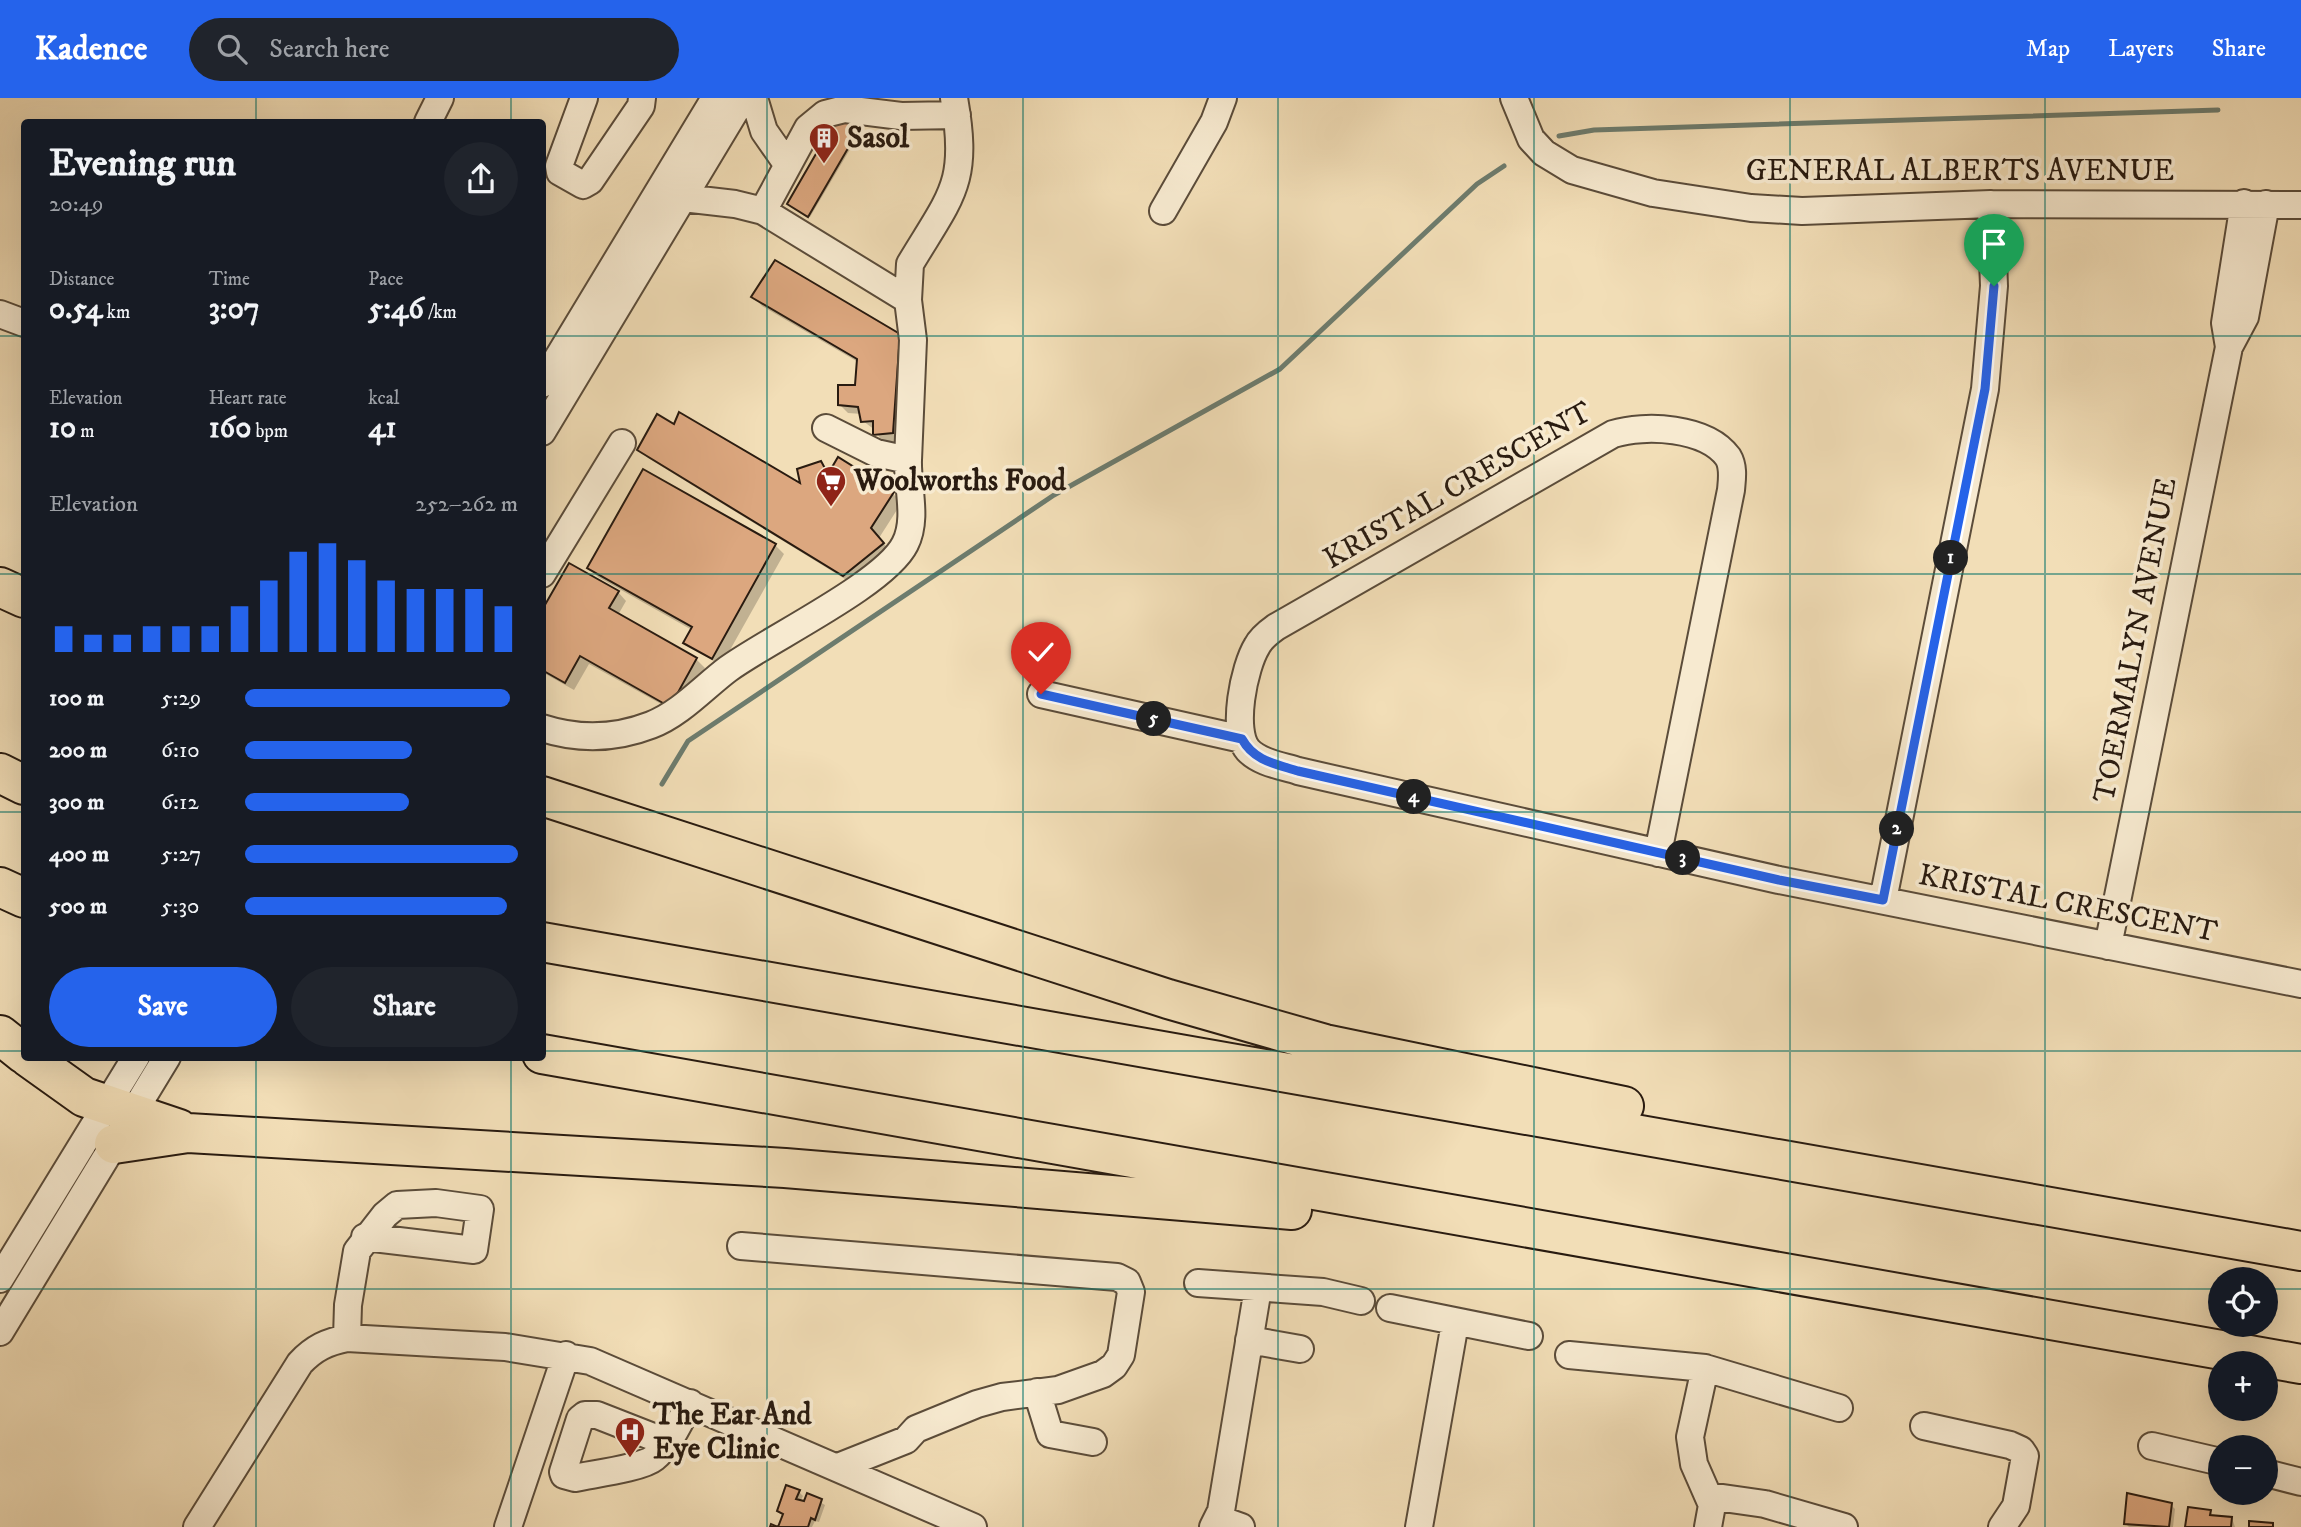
<!DOCTYPE html>
<meta charset="utf-8">
<style>
:root{--surface:#171b24;--page:#20242c;--text:#f1f3f6;--muted:#9ea1a6;--accent:#2563eb}
body{margin:0;font-family:"IM FELL DW Pica",serif;background:var(--page);color:var(--text);height:100vh;display:flex;flex-direction:column;font-size:26px;white-space:nowrap}
*{box-sizing:border-box;margin:0}
p{font-size:23px;color:var(--muted)}
.icon{flex:none;width:38px;height:38px;fill:none;stroke:currentColor;stroke-width:2;stroke-linecap:round;stroke-linejoin:round}
.map{position:relative;flex:1;overflow:hidden}
.drawer{position:absolute;left:21px;top:21px;width:525px;height:942px;display:flex;flex-direction:column;background:var(--surface);border-radius:7px;box-shadow:0 7px 28px #0002}
.drawer>*{flex:none}
.tools{position:absolute;left:2208px;top:1169px;display:grid;gap:14px}
.tools a{display:grid;place-items:center;width:70px;height:70px;border-radius:50%;background:var(--surface);box-shadow:0 7px 28px #0002;font-size:35px}
.pin{position:absolute;display:grid;place-items:center;width:60px;height:60px;color:#fff;margin:-72px -30px;border-radius:50% 50% 50% 0;rotate:-45deg;box-shadow:0 0 7px #0007}
.pin .icon{rotate:45deg}
.km{position:absolute;width:35px;height:35px;margin:-18px;border-radius:50%;background:#222;color:#fff;font-size:19px;line-height:35px;text-align:center}
.round{display:grid;place-items:center;flex:none;width:74px;height:74px;border-radius:37px;background:var(--page)}
.headline{display:flex;align-items:center;justify-content:space-between;height:119px;padding:0 28px}
h1{font-size:38px;font-weight:700;line-height:52px}
.metrics{display:grid;grid-template-columns:repeat(3,1fr);gap:10px;height:119px;padding:7px 28px}
.metrics div{display:grid;align-content:center}
.metrics b{font-size:30px;font-weight:700}
.metrics small{font-size:19px;font-weight:400}
.metrics p{font-size:19px}
.chart{height:196px;padding:14px 28px}
.chart p{display:flex;justify-content:space-between}
.chart svg{width:100%;height:126px;margin-top:7px;stroke:var(--accent);stroke-width:6}
.cta{display:flex;gap:14px;margin-top:auto;padding:14px 28px}
.cta a{flex:1;height:80px;border-radius:42px;background:var(--accent);color:#fff;font-size:28px;font-weight:700;line-height:80px;text-align:center}
.cta a+a{background:var(--page);color:var(--text)}
ul{padding:0 28px;list-style:none;font-size:23px}
li{display:grid;grid-template-columns:112px 84px 1fr;align-items:center;height:52px}
li i{height:18px;border-radius:9px;background:var(--accent)}
header{display:flex;align-items:center;gap:42px;box-sizing:border-box;height:98px;padding:0 35px;background:var(--accent);color:#fff}
header strong{font-size:33px}
nav{display:flex;gap:38px;margin-inline-start:auto;font-size:24px}
.search{width:490px;height:63px;background:var(--page);display:flex;align-items:center;gap:18px;box-sizing:border-box;padding:0 24px;border-radius:38px;color:var(--muted);font-size:26px}
.map>svg:first-child{display:block}
.shadow{fill:#0003}
.lines{fill:none;stroke-linecap:round;stroke-linejoin:round}
.stream{stroke:#6d7c6e;stroke-width:5}
.building{fill:#dca77f;stroke:#291b10;stroke-width:2}
.minor-casing{stroke:#5b4c3a;stroke-width:30}
.highway-casing{stroke:#291b10;stroke-width:42}
.minor{stroke:#f7ead0;stroke-width:26}
.highway{stroke:#f2deb7;stroke-width:38}
.route-casing{stroke:#fff;stroke-width:14}
.route{stroke:#2563eb;stroke-width:9}
.grid{fill:none;stroke:#0f766e;stroke-width:2;stroke-opacity:0.55}
.labels{text-anchor:middle;dominant-baseline:central;stroke-width:7;stroke-linejoin:round;paint-order:stroke}
.poi-label{font-size:30px;font-weight:bold;fill:#291b10;stroke:#f7ead0;text-anchor:start}
.street-label{font-size:30px;fill:#291b10;stroke:#f7ead0}
</style>
<header>
<strong>Kadence</strong>
<div class="search"><svg class="icon" aria-label="search" viewBox="0 0 24 24"><circle cx="10" cy="10" r="6"/><path d="M15 15l6 6"/></svg>Search here</div>
<nav><a>Map</a><a>Layers</a><a>Share</a></nav>
</header>
<div class="map">
<svg width="2301" height="1429" viewBox="0 0 2301 1429">
<rect width="100%" height="100%" fill="#f2deb7"/>
<filter id="stains"><feTurbulence type="fractalNoise" baseFrequency=".00286" numOctaves="4"/><feColorMatrix values="0 0 0 0 .2 0 0 0 0 .09 0 0 0 0 .02 0 0 0 .5 -.17"/></filter>
<radialGradient id="worn" r=".72"><stop offset=".6" stop-color="#630" stop-opacity="0"/><stop offset="1" stop-color="#630" stop-opacity=".3"/></radialGradient>
<path class="shadow" d="M840,18L862,31L810,119L790,107Z
M775,165L908,246L901,343L883,345L875,332L863,323L862,316L848,315L840,307L857,289L858,264L762,208L754,199Z
M675,328L802,388L820,365L830,375L893,396L902,404L879,440L891,454L853,486L648,360L640,352Z
M775,447L784,456L721,568L685,544L692,532L598,479L589,470Z
M618,494L626,503L618,517L696,561L705,570L679,616L589,566L574,592L542,574V516Z
M799,1394L803,1398L800,1404L805,1405L808,1398L825,1407L819,1424L815,1423L812,1429H780L785,1417L779,1413Z
M2129,1397L2171,1407L2175,1411L2173,1429H2129L2126,1426Z
M2210,1413L2214,1419L2232,1420L2235,1429H2187Z"/>
<g class="lines">
<path class="stream" d="M1559,38L1594,32L2218,12
M662,686L688,643L1054,397L1280,271L1477,86L1504,68"/>
</g>
<path class="building" d="M839,16L861,28L808,119L787,106Z
M775,162L900,236L893,335L873,337V323L861,324L858,309L838,307V287H855L857,261L751,199Z
M679,314L800,385L797,371L821,363L828,376L838,359L894,394L871,430L884,445L843,478L637,352L657,316L674,326Z
M643,371L776,446L712,561L683,545L692,529L587,470Z
M569,465L619,493L609,510L697,560L670,609L580,558L565,585L542,572V512Z
M786,1387L800,1392L796,1401L804,1403L807,1395L822,1401L815,1422L811,1420L808,1429H770L771,1426L778,1429L783,1416L777,1413Z
M2127,1395L2172,1405L2169,1429L2124,1426Z
M2188,1409L2211,1412L2210,1417L2232,1419L2231,1429H2185Z
M2249,1423L2273,1425V1429H2249Z"/>
<g class="lines">
<g class="minor-casing">
<path id="minor" d="M584,0L559,68L560,74L583,87L590,83L641,8L642,0
M754,0L764,33L787,66
M1514,0L1531,41L1544,55L1572,72L1653,95L1751,110L1802,113L1991,106L2301,107
M428,24L440,0
M683,100L735,106L763,113L908,202
M763,113L808,30L825,16L845,11L901,18L957,17
M1163,113L1214,24L1223,0
M0,216L24,225
M2229,249L2225,225L2244,105
M542,286L715,0
M826,330L876,355L908,362L913,242L908,202L910,166C952,96 969,85 954,0
M542,334L743,0
M542,476L622,345
M1041,596L1242,641
M542,630C579,642 615,641 651,627C680,616 704,589 728,571C769,541 885,486 905,446C918,421 907,388 908,362
M1658,755L1731,392C1732,381 1734,369 1728,359C1706,329 1645,326 1613,336L1276,529C1269,534 1261,540 1257,548C1244,569 1231,633 1248,652C1260,665 1283,668 1298,673L1779,782L2301,886
M1883,802L1985,291L1994,188L1991,106
M2108,848L2229,249L2245,219L2266,106
M741,1148L1117,1179L1127,1184L1131,1194L1121,1257L1114,1268L1103,1276L1058,1292L1002,1299L977,1306L916,1331L906,1342L838,1369
M0,1181L136,959
M1198,1185L1323,1194L1361,1203
M1390,1210L1529,1238
M0,1234L167,959
M347,1240L348,1207L357,1153L385,1117L397,1107L436,1105L480,1111L474,1152L365,1139
M1249,1242L1300,1251
M1569,1257L1705,1270L1690,1339L1694,1366L1712,1407L1708,1429
M1705,1270L1839,1310
M1037,1294L1050,1336L1093,1344
M1924,1328L2010,1347L2021,1352L2025,1358L2016,1408L2002,1429
M666,1344L597,1317H585L580,1321L563,1374L564,1377L575,1380C593,1376 642,1370 654,1360C670,1347 680,1322 690,1305
M2152,1348L2221,1364
M2266,1375L2301,1384
M1709,1398L1765,1406L1844,1429
M1227,1424L1241,1429
M197,1429L300,1265C314,1250 327,1244 347,1240L505,1249L590,1263L973,1429
M508,1429L566,1257
M1213,1429L1221,1413L1258,1190
M1419,1429L1455,1225"/>
</g>
<g class="highway-casing">
<path id="highway" d="M0,489L24,500
M0,675L24,687
M542,698L1168,901L1325,946L1624,1008
M0,789L24,800
M542,844L2301,1153
M0,937L24,956
M542,956L2301,1266
M28,959L84,999L179,1031
M114,1046L188,1035L785,1070L1292,1112"/>
</g>
<use href="#minor" class="minor"/>
<use href="#highway" class="highway"/>
</g>
<g class="lines">
<g class="route-casing">
<path id="route" d="M1041,596L1242,641C1254,663 1276,666 1298,673L1779,782L1883,802L1985,291L1994,188"/>
</g>
<use href="#route" class="route"/>
</g>
<path class="grid" d="M256,0V24M511,0V24M767,0V1429M1023,0V1429M1278,0V1429M1534,0V1429M1790,0V1429M2045,0V1429M0,238H24M542,238H2301M0,476H24M542,476H2301M0,714H24M542,714H2301M0,953H24M542,953H2301M256,959V1429M511,959V1429M0,1191H2221M2266,1191H2301"/>
<defs>
<g id="building-pin" transform="scale(1.575)"><path d="M0 17L-7.5 6A9.5 9.5 0 1 1 7.5 6Z" fill="#8f2418" stroke="#f7ead0"/><path d="M-4-6H4V6H1V3H-1V6H-4ZM-2.5-4.3h1.7v1.8h-1.7ZM.8-4.3h1.7v1.8H.8ZM-2.5-1h1.7V.8h-1.7ZM.8-1h1.7V.8H.8Z" fill="#fff"/></g>
<g id="supermarket-pin" transform="scale(1.575)"><path d="M0 17L-7.5 6A9.5 9.5 0 1 1 7.5 6Z" fill="#8f2418" stroke="#f7ead0"/><path d="M-6-5.5h2.5l.6 2H6L4.5 2H-2.5L-4.4-4H-6ZM-1.5 3.2a1.3 1.3 0 1 0 .1 0ZM3 3.2a1.3 1.3 0 1 0 .1 0Z" fill="#fff"/></g>
<g id="hospital-pin" transform="scale(1.575)"><path d="M0 17L-7.5 6A9.5 9.5 0 1 1 7.5 6Z" fill="#8f2418" stroke="#f7ead0"/><path d="M-5-5h3v3.5h4V-5h3V5h-3V1.5h-4V5h-3Z" fill="#fff"/></g>
</defs>
<g fill-rule="evenodd">
<use href="#building-pin" x="824" y="40"/>
<use href="#supermarket-pin" x="831" y="383"/>
<use href="#hospital-pin" x="630" y="1334"/>
</g>
<g class="labels">
<g class="poi-label">
<text x="847" y="40">Sasol</text>
<text x="854" y="383">Woolworths Food</text>
<text x="653" y="1317">The Ear And<tspan x="653" dy="34">Eye Clinic</tspan></text>
</g>
<g class="street-label">
<text x="1960" y="73">GENERAL ALBERTS AVENUE</text>
<text transform="translate(1458 388) rotate(-30)">KRISTAL CRESCENT</text>
<text transform="translate(2136 542) rotate(-79)">TOERMALYN AVENUE</text>
<text transform="translate(2068 806) rotate(11)">KRISTAL CRESCENT</text>
</g>
</g>
<rect width="100%" height="100%" filter="url(#stains)"/>
<rect width="100%" height="100%" fill="url(#worn)"/>
</svg>
<div class="tools">
<a><svg class="icon" aria-label="locate" viewBox="0 0 24 24"><circle cx="12" cy="12" r="6"/><path d="M12 2v4M12 18v4M2 12h4M18 12h4"/></svg></a>
<a>+</a>
<a>−</a>
</div>
<div class="pin" style="left:1994px;top:188px;background:#1e9e55"><svg class="icon" aria-label="arrive" viewBox="0 0 24 24"><path d="M6 21V4h12l-3 4 3 4H6"/></svg></div>
<div class="pin" style="left:1041px;top:596px;background:#d93025"><svg class="icon" aria-label="check" viewBox="0 0 24 24"><path d="M5 12l5 5 9-10"/></svg></div>
<b class="km" style="left:1951px;top:460px">1</b>
<b class="km" style="left:1897px;top:731px">2</b>
<b class="km" style="left:1683px;top:760px">3</b>
<b class="km" style="left:1414px;top:699px">4</b>
<b class="km" style="left:1154px;top:621px">5</b>
<section class="drawer">
<div class="headline"><div><h1>Evening run</h1><p>20:49</p></div><a class="round"><svg class="icon" aria-label="share" viewBox="0 0 24 24"><path d="M12 15V3M7 8l5-5 5 5M5 13v7h14v-7"/></svg></a></div>
<div class="metrics">
<div><p>Distance</p><b>0.54<small> km</small></b></div>
<div><p>Time</p><b>3:07</b></div>
<div><p>Pace</p><b>5:46<small> /km</small></b></div>
</div>
<div class="metrics">
<div><p>Elevation</p><b>10<small> m</small></b></div>
<div><p>Heart rate</p><b>160<small> bpm</small></b></div>
<div><p>kcal</p><b>41</b></div>
</div>
<div class="chart"><p><span>Elevation</span>252–262 m</p>
<svg viewBox="0 0 160 44" preserveAspectRatio="none"><path d="M5 44V35M15 44V38M25 44V38M35 44V35M45 44V35M55 44V35M65 44V28M75 44V19M85 44V9M95 44V6M105 44V12M115 44V19M125 44V22M135 44V22M145 44V22M155 44V28"/></svg>
</div>
<ul>
<li><b>100 m</b>5:29<i style="width:97%"></i></li>
<li><b>200 m</b>6:10<i style="width:61%"></i></li>
<li><b>300 m</b>6:12<i style="width:60%"></i></li>
<li><b>400 m</b>5:27<i style="width:100%"></i></li>
<li><b>500 m</b>5:30<i style="width:96%"></i></li>
</ul>
<div class="cta"><a>Save</a><a>Share</a></div>
</section>
</div>
